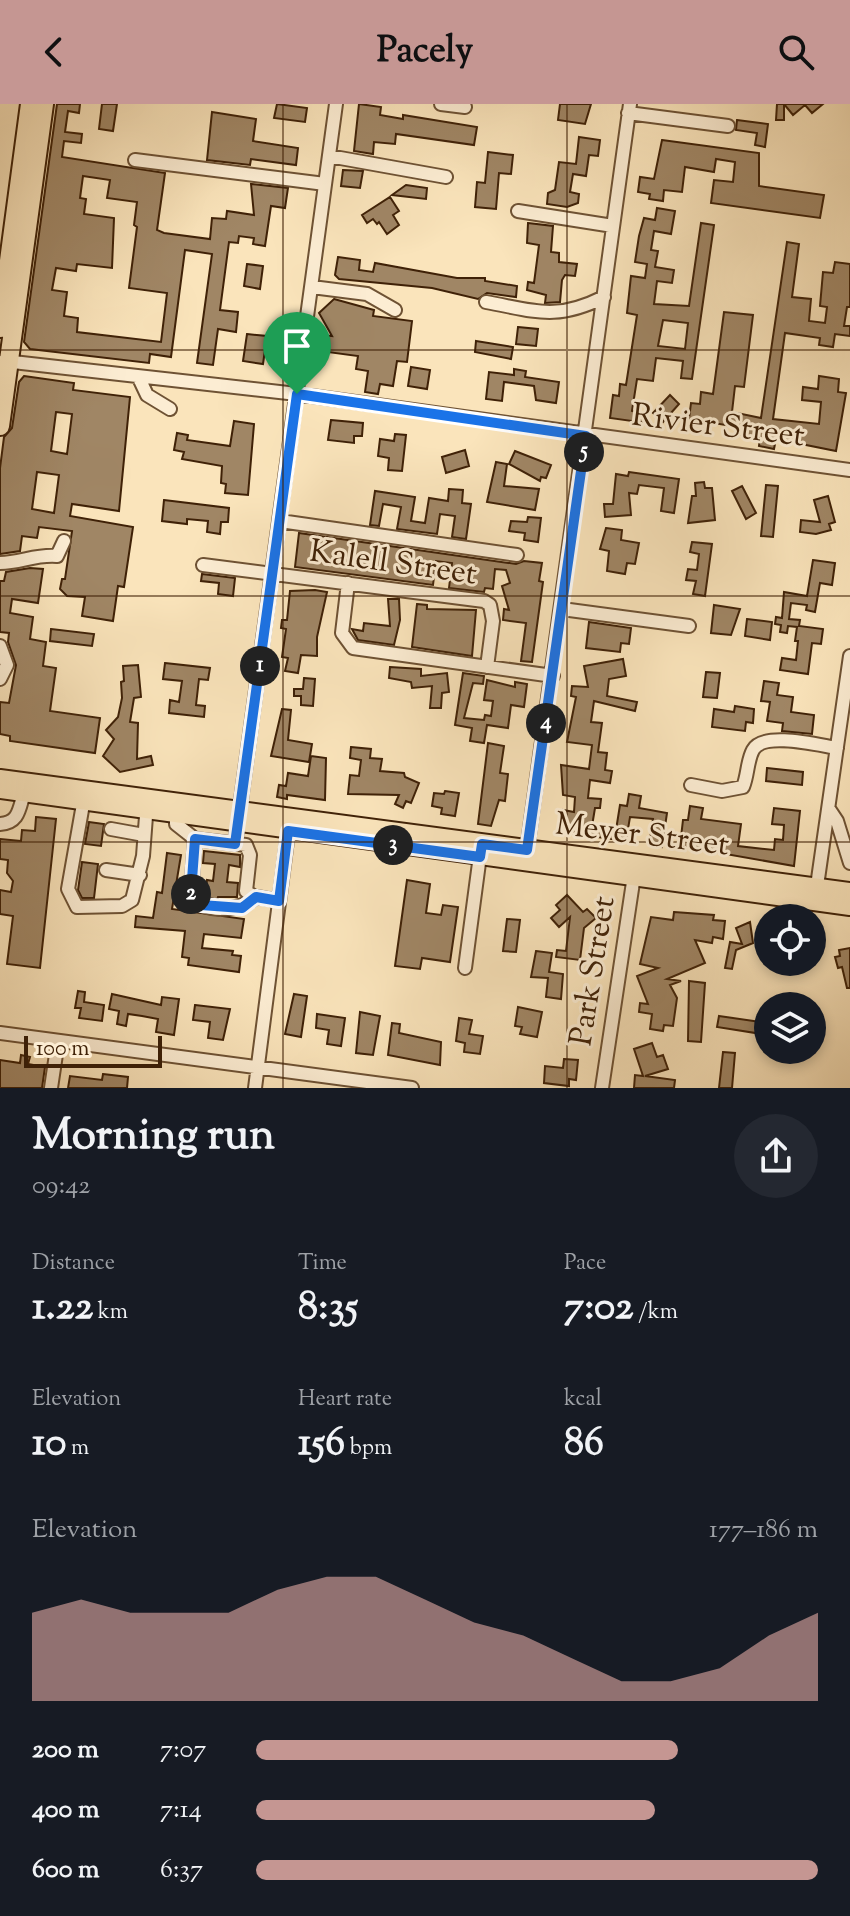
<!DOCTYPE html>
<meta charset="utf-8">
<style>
:root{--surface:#171b24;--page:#242831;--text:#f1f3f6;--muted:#9ea1a6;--accent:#c59692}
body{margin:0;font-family:"Sorts Mill Goudy",serif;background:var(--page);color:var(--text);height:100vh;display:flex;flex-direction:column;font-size:30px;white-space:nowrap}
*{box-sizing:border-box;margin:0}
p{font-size:26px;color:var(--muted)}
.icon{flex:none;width:44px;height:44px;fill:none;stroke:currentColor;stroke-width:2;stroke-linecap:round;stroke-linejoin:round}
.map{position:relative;height:984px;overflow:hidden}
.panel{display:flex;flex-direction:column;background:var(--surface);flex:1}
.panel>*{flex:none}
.buttons{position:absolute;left:754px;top:800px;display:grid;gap:16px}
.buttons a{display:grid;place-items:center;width:72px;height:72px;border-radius:50%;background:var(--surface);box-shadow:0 4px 12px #0003;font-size:40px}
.scale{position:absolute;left:24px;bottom:20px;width:138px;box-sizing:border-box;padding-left:8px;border:4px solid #3f2107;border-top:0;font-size:22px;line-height:28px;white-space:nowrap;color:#3f2107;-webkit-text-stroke:6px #fcedd3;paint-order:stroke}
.pin{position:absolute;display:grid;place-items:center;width:68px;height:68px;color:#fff;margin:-82px -34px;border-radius:50% 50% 50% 0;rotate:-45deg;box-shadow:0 0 8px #0007}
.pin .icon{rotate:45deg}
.km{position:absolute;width:40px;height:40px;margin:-20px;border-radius:50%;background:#222;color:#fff;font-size:22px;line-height:40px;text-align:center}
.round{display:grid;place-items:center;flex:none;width:84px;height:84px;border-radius:42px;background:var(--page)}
.overview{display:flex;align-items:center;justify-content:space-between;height:136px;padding:0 32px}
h1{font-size:44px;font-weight:800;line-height:60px}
.figures{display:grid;grid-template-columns:repeat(3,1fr);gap:12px;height:136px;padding:8px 32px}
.figures div{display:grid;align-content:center}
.figures b{font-size:40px;font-weight:800}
.figures small{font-size:22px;font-weight:400}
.figures p{font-size:22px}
.chart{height:224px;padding:16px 32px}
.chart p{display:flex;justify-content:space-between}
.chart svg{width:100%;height:144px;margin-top:8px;fill:var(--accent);opacity:.7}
ul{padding:0 32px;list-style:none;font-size:26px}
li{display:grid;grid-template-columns:128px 96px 1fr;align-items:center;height:60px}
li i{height:20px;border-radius:10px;background:var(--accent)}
header{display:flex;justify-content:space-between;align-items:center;height:104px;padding:0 32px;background:var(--accent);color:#111;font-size:36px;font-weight:800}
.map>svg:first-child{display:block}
.building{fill:#a08665;stroke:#3f2107;stroke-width:2;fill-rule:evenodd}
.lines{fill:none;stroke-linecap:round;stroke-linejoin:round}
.minor-casing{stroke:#6e5234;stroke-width:16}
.major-casing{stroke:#3f2107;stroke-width:20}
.highway-casing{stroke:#3f2107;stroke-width:22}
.minor{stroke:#fcedd3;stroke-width:12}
.major{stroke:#fae4bb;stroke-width:16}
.highway{stroke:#fae4bb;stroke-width:18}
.route-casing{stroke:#fff;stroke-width:16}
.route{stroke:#1a73e8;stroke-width:10}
.grid{fill:none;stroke:#3f2107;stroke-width:2;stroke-opacity:0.55}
.labels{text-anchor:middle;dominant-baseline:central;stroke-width:6;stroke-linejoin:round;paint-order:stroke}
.street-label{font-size:32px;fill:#3f2107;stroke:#fcedd3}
</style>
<header><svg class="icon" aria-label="back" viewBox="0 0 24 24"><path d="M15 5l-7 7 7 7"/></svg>Pacely<svg class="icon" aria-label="search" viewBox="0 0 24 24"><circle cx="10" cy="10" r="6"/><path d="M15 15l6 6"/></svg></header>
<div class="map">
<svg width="850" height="984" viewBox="0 0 850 984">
<rect width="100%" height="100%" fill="#fae4bb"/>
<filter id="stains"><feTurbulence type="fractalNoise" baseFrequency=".0025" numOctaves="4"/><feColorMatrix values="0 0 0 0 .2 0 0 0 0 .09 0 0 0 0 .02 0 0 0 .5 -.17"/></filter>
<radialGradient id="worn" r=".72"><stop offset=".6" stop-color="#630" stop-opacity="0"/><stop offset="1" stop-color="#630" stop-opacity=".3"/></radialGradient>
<path class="building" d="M57,0H80L79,9L68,7L65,28L82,30L81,39L64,37L62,53L165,69L157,126L164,129L210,135L212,114L226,115L227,107L254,111L251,80L288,84L285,104L271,102L265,142L253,140L254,134L239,132L238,139L229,138L220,206L238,208L236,228L218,225L213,261L197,259L212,150L185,146L171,253L150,250L149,259L30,245L24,238ZM83,72L110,76L107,94L137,98L134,121L137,123L129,184L167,189L161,238L77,228L78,214L64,212L67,188L52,186L56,164L76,167L77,160L112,164L114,114L84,110L86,95L80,94Z
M102,0H117L113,27L99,25Z
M277,0L307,4L305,18L274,14Z
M359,0L381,3L380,11L403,15V11L477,23L474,41L396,30L395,40L374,38L373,50L354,47Z
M560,0H591L585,20L558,16Z
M777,0H823L812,9L805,1L793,11L784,0V16H776Z
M212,8L256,15L253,37L298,44L296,61L251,55L250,61L207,56Z
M737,16L768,20L765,43L755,41L757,29L736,26Z
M579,33L600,36L598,52L589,51L586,72L573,70L570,88L579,90L578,99L567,103L547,100L548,89L555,86L559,58L576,60Z
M662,36L759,49V82L824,91L820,114L711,99L714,76L733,78L735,58L716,55L714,68L685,63L682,88L664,86L663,97L649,95L650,90L638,88L640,73L654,75Z
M488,48L513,51L511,70L499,69L496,105L475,103L477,78L485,79Z
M343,66L363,67L360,84L341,82Z
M406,81L427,84L426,95L392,91Z
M390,93L399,107L393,111L399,121L387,130L379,118L377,120L373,115L367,119L362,111Z
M657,104L675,107L671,130L654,127L651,146L658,147L655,163L674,166L672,179L657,177L654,200L689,202L701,119L714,121L692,275L681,274L683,257L656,254L653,277L637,275L632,307L648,309L646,319L610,314L613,291L619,292L620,280L626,281L637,211L627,209L631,172L645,174L647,160L635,158L639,132L644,114L655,116ZM663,216L688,219L685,245L658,242Z
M528,119L553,122L551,148L559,149V158L577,160L575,172L565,171L562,176L560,198L545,199L546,191L527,186L528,178L534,179L539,141L527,139Z
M787,138L799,140L792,193L811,195L809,217L825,219L827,203L820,202L823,168L833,169L835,158L850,160V203H847L844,222H850V232L835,230L833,243L819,241L820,234L785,229L773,315L819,320L821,298L802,296L803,283L818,285L819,272L839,275L838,288L846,289L836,347L776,335L774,345L759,342L760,334L736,330L738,323L689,315L691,299L700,300L701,288L713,290L724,208L753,211L744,283L735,282L732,308L761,314Z
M338,153L360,156L359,166L373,168L375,159L457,174H485V177L517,182L516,193L487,189L478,195L432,184L339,175L335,171Z
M247,160L263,162L260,185L244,182Z
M334,195L374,206L373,212L412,217L407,258L397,257L393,282L380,280L378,290L365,288L368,267L356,265L358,252L320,247L322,231L332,232L319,209Z
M518,223L538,225L536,242L516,240Z
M247,230L267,232L263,260L243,257Z
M476,237L513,243L511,255L475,248Z
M411,263L430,266L427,285L408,282Z
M514,265L526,267L525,273L559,278L556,299L536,296L534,282L504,278L502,297L486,295L489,268L514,271Z
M24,272L74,279L73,286L130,293L119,407L72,400L70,412L133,423L124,483L118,482L113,517L82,512L85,493L67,492L60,485L62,475H65L72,427L39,423L37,434L22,432L20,447L0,450V364L4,333L12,324L19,278ZM56,308L72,310L67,350L51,347ZM37,368L59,371L54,409L32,405Z
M670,291L679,300L663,318L653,309Z
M331,316L363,319L362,332H354V339L328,336Z
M234,317L254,320L248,391L225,389L226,380L221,379L222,362L182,355L184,348L174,346L177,329L188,331L187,336L230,342Z
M395,330L406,331L402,367L388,366L389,354L378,352L380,335L394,337Z
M465,346L469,362L446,369L442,353Z
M515,347L551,361L546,374L541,373L540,377L509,360Z
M496,358L507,360L504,382L539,385L535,406L487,398Z
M629,368L679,375L674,409L661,407L664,384L639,381L637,390L629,389L631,411L605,413L604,400H613L616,370L628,372Z
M704,378L705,384H712L715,416L688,419L692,392H696L695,379Z
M766,381L778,382L773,433L761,432Z
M742,382L756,409L746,415L732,387Z
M449,385L463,386L462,399L471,400L466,435L452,433L455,412L440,410L437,430L397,425L401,403L383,400L379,422L370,421L375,387L415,393L411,417L425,419L429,394L448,397Z
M828,392L835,418L829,420L831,426L816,430L800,428L801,416L820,418L814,396Z
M164,396L229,404L228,418H221L220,430L207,428L208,417L187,415V420L162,417Z
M528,413L541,414L538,438L524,436L525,429L509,427L511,417L527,418Z
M606,424L622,426L621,436L639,439L635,460L627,459L625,470L607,467L609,447L600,445Z
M299,429L516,460L524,457L542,459L539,477L543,478L532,558L521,557L526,519L503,516L504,505L509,506L502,482L510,479L506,466L495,465L493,485L485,484L484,488L449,484L452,459L436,457L433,481L295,463Z
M692,438L712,440L705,492L693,490L696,477L686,476L688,465L697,466L699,450L690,448Z
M813,456L835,459L832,481L820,479L815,508L806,506L807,501L791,499L789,515L800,516L799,522L823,525L821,540L812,539L808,570L780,566L782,554L796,556L798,537H795L797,523L788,522L787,529L780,528L781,521L775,520L776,513L782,514L784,488L807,492Z
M30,464L43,465L38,499L12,495L10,509L33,513L30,535L46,538L43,562L56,564L50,607L100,614L95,649L10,637V632L0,630V598L9,599L16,561L8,538L9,529L0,528V477H4L6,468Z
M202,470L235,474L233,492L218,490L219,479L201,477Z
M315,486L327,488L317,533V552L301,551L298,569L285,567L288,554L282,553L286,525L281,524L282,516H287L290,487Z
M388,495H399L400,516L394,541L358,536L352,525L363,527L364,519L390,522Z
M417,500L427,501V505L476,506L472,552L412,543Z
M714,501L740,505L731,531L711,529Z
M747,515L772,518L770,536L745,532Z
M589,518L631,524L629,540L621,539L620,548L586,544Z
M51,525L94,530L92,542L50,537Z
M623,555L626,572L609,575L607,592L637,598L635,607L594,597L591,618L602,619L598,648L607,649L605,666L612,667L610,679L590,676L588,694L601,695L600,704H595L592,722L616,726L620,701L627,702L629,690L641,692L639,704L667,709L662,743L649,741L653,715L630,713L626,737L559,728L563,706L574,708L575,693L563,691L561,661L589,665L592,641L567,638L576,593L571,592L572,582L588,583L584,562Z
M165,559L210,564L208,576L199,575L196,601L205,602L204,613L169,609L170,596L179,598L182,577L163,575Z
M138,561L141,593L134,594L130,618L138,619L137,655L151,652L153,661L120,668L103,652L114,635L106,626L118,613L122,594L121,578L124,577L123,562Z
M390,563L421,565V572L447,569L449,588L442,589L441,604H430L432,582L412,584L411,578L389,574Z
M706,568L720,569L717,594L703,593Z
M463,569L484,572L483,580L473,579L464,614L484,616L485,611L491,612L493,597L484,596L487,576L515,583V578L527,580L524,603L511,601L508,624L487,621L484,639L470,637L472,624L455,621Z
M304,574L315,575L313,602L301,601V592H294V585H303Z
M764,577L779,579L777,591L793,593L791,608L814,611L812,630L782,627L783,619L767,617L770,598L761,597Z
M735,602L754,605L753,619L746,618L745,627L712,623L714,605L734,608Z
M282,605L291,606L288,636L312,640L309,658L271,652Z
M488,639L504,642L500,669L508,670L505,697L499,696L491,722L478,720Z
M351,643L371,645L370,654L382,655L380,667L404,669L405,673L419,679L411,699L406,697L403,704L395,700L399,691L348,690L350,671L359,672L361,656L350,654Z
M311,652L326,654L325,696L287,691V695L277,693L279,681L286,682L288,669L308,672Z
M767,664L803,668L802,681L766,677Z
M445,687L459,689L455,712L441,710L442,704L432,702L434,689L444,690Z
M690,702L703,704L701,715L741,720L738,742L774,746L775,735L783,736L784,721L772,720L774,704L800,707L794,762L680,742L683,716H688Z
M36,713L56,715L40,864L7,860L13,812L0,810V786L11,788L13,777L7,769L8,756L0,755V735L21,737L22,726L35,727Z
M89,718L104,720L101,742L85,740Z
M204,747L240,751V763L229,761L227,778L238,779L237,793H218L217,796L205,792L207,776L213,777L215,760L203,759Z
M167,749L181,751L172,805L244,815L241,834L204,830L202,844L233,847L232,851L241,852L239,868L188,861L189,854L182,853L185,827L135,823L136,812L153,814L157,788L162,789Z
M82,758L98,760L94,794H82L78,786Z
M407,776L430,780L426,809L441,811L443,801L458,803L450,858L422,854L420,865L395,862Z
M567,791L583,808L587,805L596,814L584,824L580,856L556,853L557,846L566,847L570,813L559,823L551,814L560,806L556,801Z
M674,808L714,811L713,816L725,817L723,835L713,833L712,839L695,836L705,859L667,875L681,877L670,881L677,894L673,922L664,921L663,927L650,925L652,910L639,908L640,899L648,900L637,872L658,864L640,860L651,813L673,816Z
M507,815L520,816L516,848L503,847Z
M750,818L753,839L736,846L732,865L725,864L730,838L742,840L736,824Z
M850,844V884H847L842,863L838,864L835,853L840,852L839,846Z
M536,847L552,849L549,868L563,870L561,895L546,893L548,874L531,873Z
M689,877L705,879L701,938L688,937Z
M78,887L85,888L84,898L104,901L102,917L79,914L81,904H75Z
M112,890L161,901L162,893L179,895L174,931L156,928L158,915L142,912L128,910L126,922L117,920L119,907L109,905Z
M294,890L307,892L301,933L285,930Z
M195,901L230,905L223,936L208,934L210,918L193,916Z
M518,903L542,908L537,933L520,930L522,923L515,922Z
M360,908L380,912L373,951L356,949Z
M317,910L345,914L341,942L327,940L329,926L316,924Z
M719,912L768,919V931L717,923Z
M459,914L472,916L469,930L483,932L480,950L464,948L465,939L456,937Z
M392,919L400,920L399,929L441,938L440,961L388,951Z
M652,939L657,953L663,951L668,965L645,972L675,976L674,984H634L635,971L643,972L634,945Z
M723,948L735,949L732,984H719Z
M21,951L30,953L28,960L45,963L42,984H0V956L20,959Z
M564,955L578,956L576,976L569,975V982L544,979L545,962L563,964Z
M103,970L128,973L127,984H68L70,972L102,976Z"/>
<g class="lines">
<g class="minor-casing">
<path id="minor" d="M441,0L465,3
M628,9L728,22
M329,52L446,73
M135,56L325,80
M518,107L613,122
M312,183L367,190L395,206
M486,198C536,207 556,217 604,193
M4,257L297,290L850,366
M138,272L147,291L170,305
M280,417L517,451
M0,459C20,459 36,450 57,452L64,437
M203,461L484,497L490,501L493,517L487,563
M348,479L342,529L353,544L553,572
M562,505L689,522
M0,542L7,561L0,575
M691,681L722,687L743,683C748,671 747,657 753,646C763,627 818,641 837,644
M85,689L68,785L77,803L122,802L132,796L143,752L147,699
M829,705L837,717L850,759
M176,710V720L195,735L246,741L250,751L246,787L253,792L279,797
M0,720C19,719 19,705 24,689
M111,725L144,731
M195,735L191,789C200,812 241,807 256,793
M235,740L336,0
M527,746L630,0
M106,766L140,771
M817,782L850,552
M465,864L481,744
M0,929L412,984
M51,984L58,937
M255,984L289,721
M602,984L635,765"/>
</g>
<g class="major-casing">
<path id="major" d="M0,674L850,787
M0,686L850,803"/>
</g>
<g class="highway-casing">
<path id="highway" d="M0,224L30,0
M0,322L44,0"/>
</g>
<use href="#minor" class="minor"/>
<use href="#major" class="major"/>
<use href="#highway" class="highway"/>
</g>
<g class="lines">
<g class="route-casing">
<path id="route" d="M297,290L586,332L527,746L482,740L480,753L288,727L279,797L256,793L242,804L201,801L191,789L195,735L235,740Z"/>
</g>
<use href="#route" class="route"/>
</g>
<path class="grid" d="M283,0V984M567,0V984M0,246H850M0,492H850M0,738H850"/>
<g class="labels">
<g class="street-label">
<text transform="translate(718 323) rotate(7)">Rivier Street</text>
<text transform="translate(393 460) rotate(8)">Kalell Street</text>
<text transform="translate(642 732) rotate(7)">Meyer Street</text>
<text transform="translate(594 867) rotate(-81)">Park Street</text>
</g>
</g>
<rect width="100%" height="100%" filter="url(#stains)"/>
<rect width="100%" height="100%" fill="url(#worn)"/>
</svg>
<div class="buttons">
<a><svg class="icon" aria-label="locate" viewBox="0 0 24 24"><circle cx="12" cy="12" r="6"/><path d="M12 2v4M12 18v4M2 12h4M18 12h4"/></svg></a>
<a><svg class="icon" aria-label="layers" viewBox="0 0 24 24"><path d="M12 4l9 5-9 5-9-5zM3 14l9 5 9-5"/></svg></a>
</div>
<div class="scale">100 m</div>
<div class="pin" style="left:297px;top:290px;background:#1e9e55"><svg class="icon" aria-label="arrive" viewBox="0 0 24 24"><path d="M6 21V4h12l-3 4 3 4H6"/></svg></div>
<b class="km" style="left:260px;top:562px">1</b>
<b class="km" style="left:191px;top:790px">2</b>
<b class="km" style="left:393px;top:741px">3</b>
<b class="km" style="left:546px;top:619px">4</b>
<b class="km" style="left:584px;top:348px">5</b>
</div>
<section class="panel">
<div class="overview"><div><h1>Morning run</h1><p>09:42</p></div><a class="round"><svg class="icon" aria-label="share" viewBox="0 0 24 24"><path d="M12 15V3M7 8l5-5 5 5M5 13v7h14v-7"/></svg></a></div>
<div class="figures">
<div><p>Distance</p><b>1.22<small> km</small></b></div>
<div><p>Time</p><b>8:35</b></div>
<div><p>Pace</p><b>7:02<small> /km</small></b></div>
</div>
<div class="figures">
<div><p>Elevation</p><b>10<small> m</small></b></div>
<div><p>Heart rate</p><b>156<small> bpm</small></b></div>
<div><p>kcal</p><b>86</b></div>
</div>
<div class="chart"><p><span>Elevation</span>177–186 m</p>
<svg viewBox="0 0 160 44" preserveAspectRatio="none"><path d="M0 44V17L10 13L20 17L30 17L40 17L50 10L60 6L70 6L80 13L90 20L100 24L110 31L120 38L130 38L140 34L150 24L160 17V44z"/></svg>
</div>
<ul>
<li><b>200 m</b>7:07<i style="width:75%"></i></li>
<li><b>400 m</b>7:14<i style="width:71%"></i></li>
<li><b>600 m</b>6:37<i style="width:100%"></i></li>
</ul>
</section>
